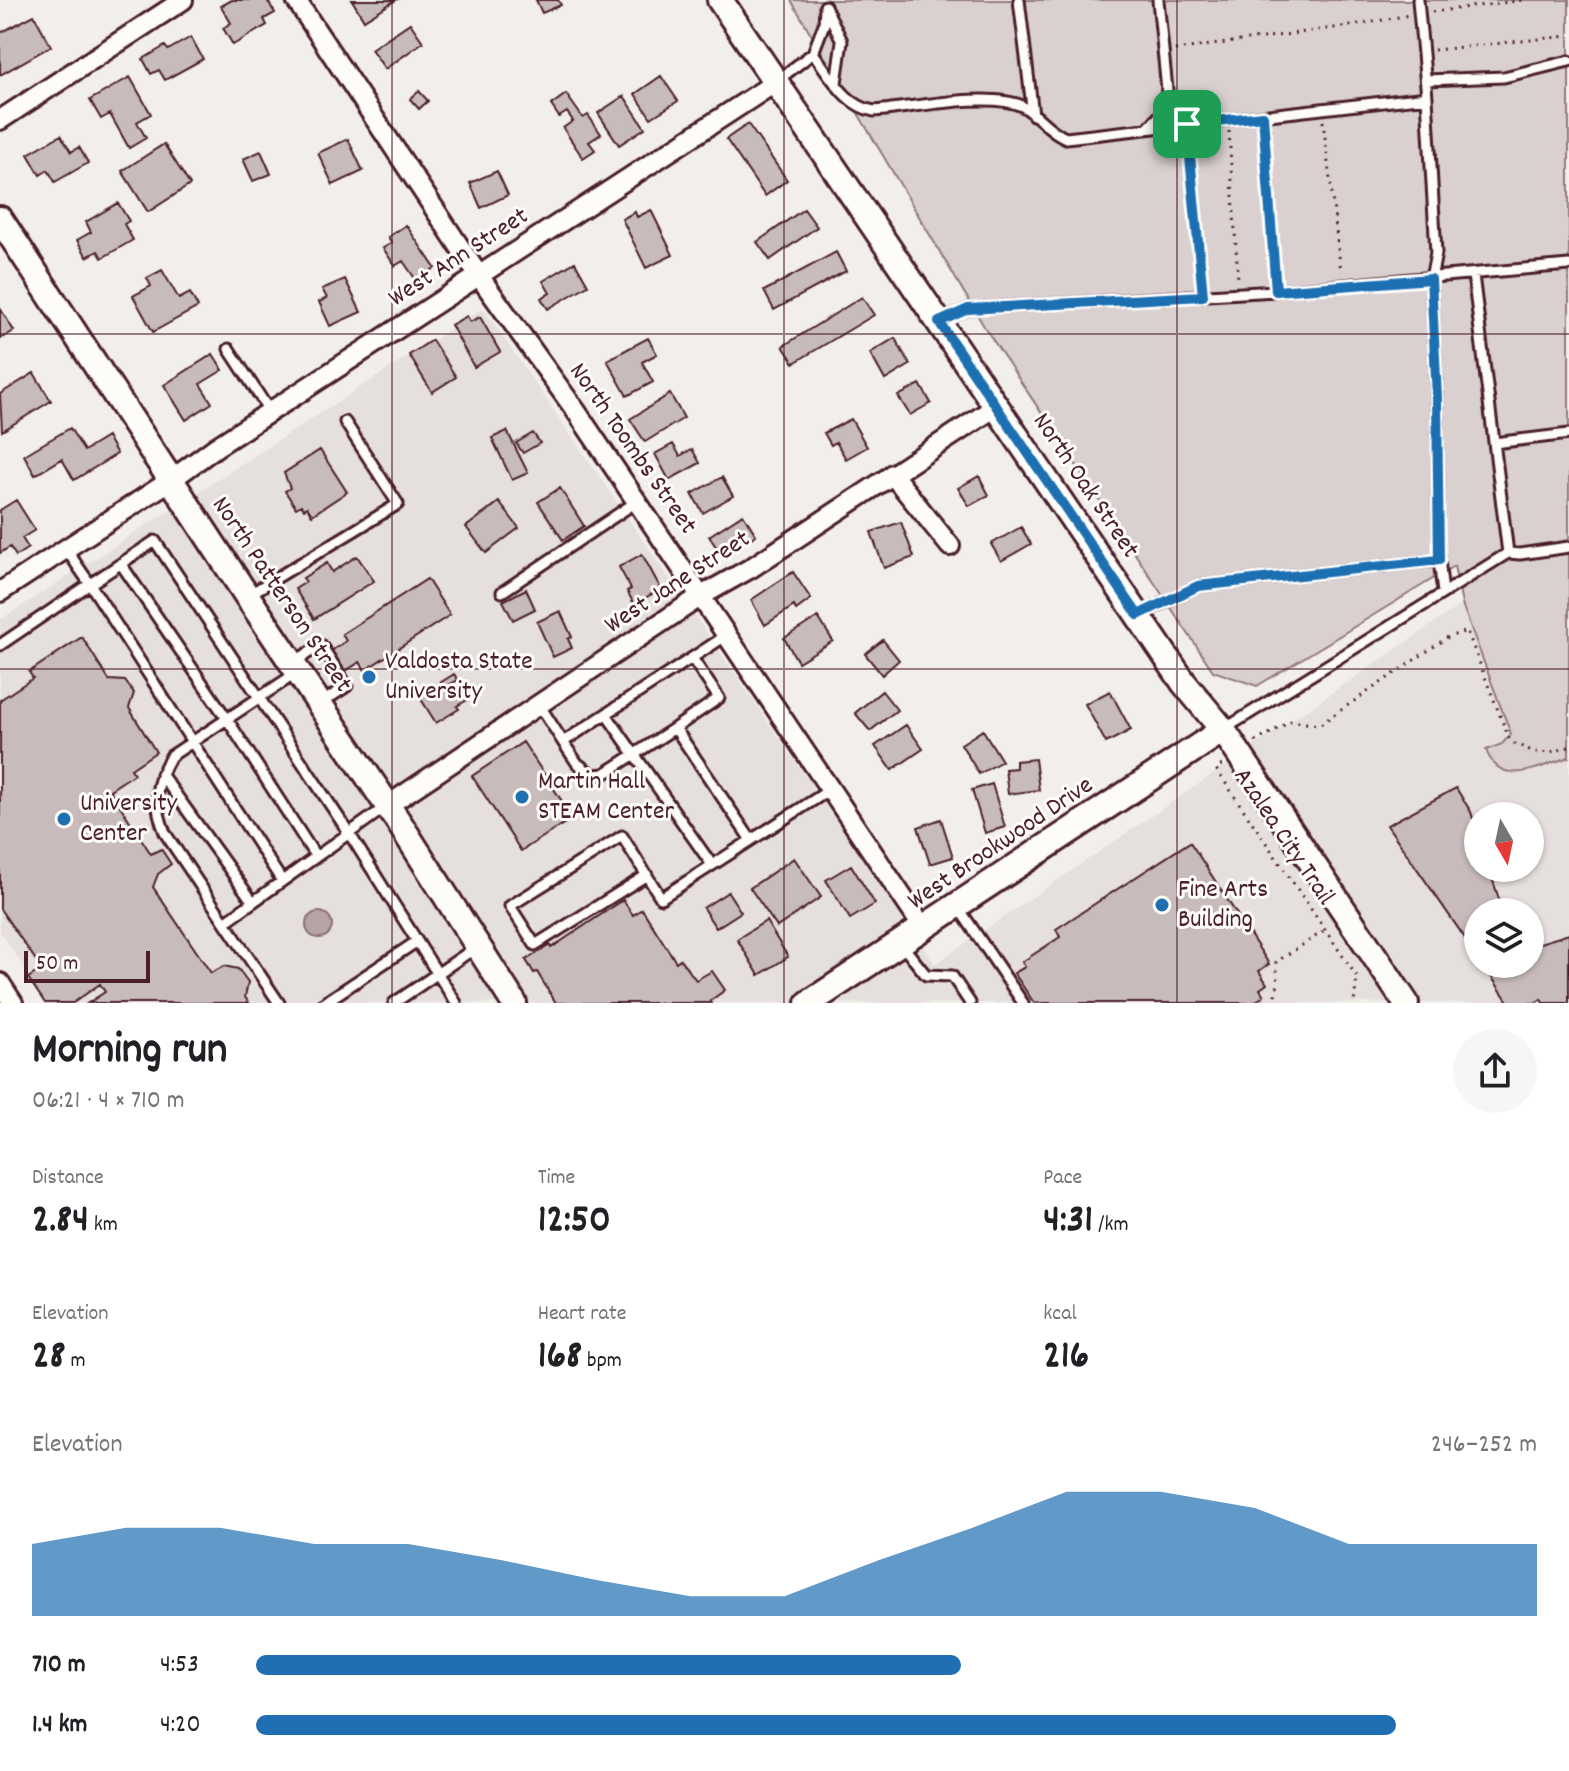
<!DOCTYPE html>
<meta charset="utf-8">
<style>
:root{--surface:#fff;--page:#f6f6f6;--text:#202124;--muted:#757577;--accent:#1f6fb2}
body{margin:0;font-family:Dekko,sans-serif;background:var(--page);color:var(--text);height:100vh;display:flex;flex-direction:column;font-size:30px;white-space:nowrap}
*{box-sizing:border-box;margin:0}
p{font-size:26px;color:var(--muted)}
.icon{flex:none;width:44px;height:44px;fill:none;stroke:currentColor;stroke-width:2;stroke-linecap:round;stroke-linejoin:round}
.map{position:relative;height:1003px;overflow:hidden}
.panel{display:flex;flex-direction:column;background:var(--surface);flex:1}
.panel>*{flex:none}
.needle{width:52px;rotate:171deg}
.buttons{position:absolute;left:1464px;top:802px;display:grid;gap:16px}
.buttons a{display:grid;place-items:center;width:80px;height:80px;border-radius:50%;background:var(--surface);box-shadow:0 2px 6px #0004;font-size:40px}
.scale{position:absolute;left:24px;bottom:20px;width:126px;box-sizing:border-box;padding-left:8px;border:4px solid #4a1f2b;border-top:0;font-size:22px;line-height:28px;white-space:nowrap;color:#4a1f2b;-webkit-text-stroke:6px #fdfcf7;paint-order:stroke}
.pin{position:absolute;display:grid;place-items:center;width:68px;height:68px;color:#fff;margin:-34px;border-radius:16px;box-shadow:0 4px 12px #0006}
.round{display:grid;place-items:center;flex:none;width:84px;height:84px;border-radius:42px;background:var(--page)}
.head{display:flex;align-items:center;justify-content:space-between;height:136px;padding:0 32px}
h1{font-size:44px;font-weight:700;line-height:60px}
.stats{display:grid;grid-template-columns:repeat(3,1fr);gap:12px;height:136px;padding:8px 32px}
.stats div{display:grid;align-content:center}
.stats b{font-size:40px;font-weight:700}
.stats small{font-size:22px;font-weight:400}
.stats p{font-size:22px}
.chart{height:224px;padding:16px 32px}
.chart p{display:flex;justify-content:space-between}
.chart svg{width:100%;height:144px;margin-top:8px;fill:var(--accent);opacity:.7}
ul{padding:0 32px;list-style:none;font-size:26px}
li{display:grid;grid-template-columns:128px 96px 1fr;align-items:center;height:60px}
li i{height:20px;border-radius:10px;background:var(--accent)}
.map>svg:first-child{display:block}
.built{fill:#e5dfdd;fill-rule:evenodd}
.green{fill:#d9d0cf;stroke:#92787d;stroke-width:2}
.water{fill:#b7a5a6;stroke:#8b6f75;stroke-width:2}
.building{fill:#c8bbbb;stroke:#4a1f2b;stroke-width:2}
.lines{fill:none;stroke-linecap:round;stroke-linejoin:round}
.lane-casing{stroke:#4a1f2b;stroke-width:15}
.street-casing{stroke:#4a1f2b;stroke-width:24}
.secondary-casing{stroke:#4a1f2b;stroke-width:30}
.path{stroke:#4a1f2b;stroke-width:3;stroke-dasharray:2 6;stroke-linecap:butt}
.lane{stroke:#fdfcf7;stroke-width:9}
.street{stroke:#fdfcf7;stroke-width:18}
.secondary{stroke:#fdfcf7;stroke-width:24}
.route-casing{stroke:#fff;stroke-width:16}
.route{stroke:#1f6fb2;stroke-width:10}
.grid{fill:none;stroke:#4a1f2b;stroke-width:2;stroke-opacity:0.55}
.poi-dot{fill:#1f6fb2;stroke:#fdfcf7;stroke-width:3}
.labels{text-anchor:middle;dominant-baseline:central;stroke-width:6;stroke-linejoin:round;paint-order:stroke}
.street-label{font-size:26px;fill:#4a1f2b;stroke:#fdfcf7}
.poi-label{font-size:26px;fill:#4a1f2b;stroke:#fdfcf7;text-anchor:start}
</style>
<div class="map">
<svg width="1569" height="1003" viewBox="0 0 1569 1003">
<rect width="100%" height="100%" fill="#f2efeb"/>
<filter id="ink" filterUnits="userSpaceOnUse"><feTurbulence type="fractalNoise" baseFrequency=".0125" numOctaves="2"/><feDisplacementMap in="SourceGraphic" scale="16" xChannelSelector="R" yChannelSelector="G"/><feConvolveMatrix kernelMatrix="1 2 1 2 8 2 1 2 1" color-interpolation-filters="sRGB"/></filter>
<g filter="url(#ink)">
<path class="built" d="M483,308L935,964L1462,604L1511,734L1569,740V1003H49L0,932V620ZM1478,816H1530V868H1478ZM1478,912H1530V964H1478Z"/>
<path class="green" d="M791,0H1569V757C1540,766 1501,790 1486,750L1502,744L1511,734L1462,604L1454,566L1257,686L1213,671L985,328Z"/>
<path class="water" d="M306 925a13 13 0 1 1 26 0a13 13 0 1 1-26 0Z"/>
<path class="building" d="M232,0H267L275,13L264,19L267,25L233,45L223,28L231,23L221,6Z
M352,0H396L364,20Z
M536,0H558L561,5L542,13Z
M34,15L51,46L0,75V33Z
M410,23L423,42L385,69L371,49Z
M191,37L203,59L165,80L159,70L151,74L143,59L165,46L168,50Z
M661,76L678,101L651,118L635,94Z
M130,77L151,114L137,122L146,138L129,148L110,114L101,119L90,100Z
M419,91L428,101L419,109L410,99Z
M566,94L583,118L588,115L601,134L589,142L595,150L583,158L563,128L573,121L567,112L559,117L551,105Z
M624,96L645,128L619,145L598,113Z
M748,124L787,180L765,196L726,139Z
M61,135L71,152L79,147L88,163L55,182L48,170L40,175L28,154Z
M348,139L363,171L333,185L318,153Z
M164,144L190,185L148,212L122,171Z
M261,151L271,174L253,181L243,159Z
M497,171L508,195L481,208L470,183Z
M118,203L129,221L124,224L133,240L102,258L98,251L87,257L77,240L91,232L86,222Z
M804,209L817,227L770,260L757,242Z
M651,210L673,255L646,268L622,219L635,212L637,217Z
M406,225L435,268L416,280L403,261L395,266L383,248L392,243L388,237Z
M836,252L846,271L774,310L764,291Z
M575,262L588,285L548,309L541,298L550,293L543,281Z
M162,270L179,299L190,293L198,307L153,332L133,296L151,286L147,278Z
M345,279L361,312L330,326L319,302L327,298L322,289Z
M862,297L874,315L794,363L783,346Z
M0,308L14,331L0,339Z
M467,316L470,322L480,317L500,352L474,367L451,325Z
M648,338L657,354L642,362L653,382L627,396L607,360Z
M895,338L910,365L885,380L870,353Z
M432,340L456,377L432,392L409,355Z
M213,354L223,370L200,384L212,403L186,420L164,385Z
M34,373L51,401L2,431L0,394Z
M920,384L931,403L910,415L898,396Z
M670,394L684,418L645,442L630,419Z
M851,419L867,447L846,459L836,442L831,445L824,433Z
M70,428L84,451L107,437L117,454L74,480L62,459L35,475L24,455Z
M507,431L528,473L512,480L492,438Z
M533,433L540,443L523,453L516,443Z
M673,444L680,456L692,449L700,463L669,480L655,454Z
M320,450L347,492L312,515L307,507L304,509L301,505L296,508L285,491L290,488L284,473Z
M979,476L989,495L969,506L958,488Z
M722,477L733,496L703,513L692,494Z
M560,488L584,526L563,540L538,502Z
M16,500L35,530L22,538L28,548L16,556L10,547L0,553V510Z
M499,502L519,528L486,553L466,527Z
M743,514L756,535L722,556L709,536Z
M901,522L914,557L884,568L871,532Z
M1021,527L1031,544L1001,561L991,544Z
M642,554L661,589L634,604L627,591L631,589L619,567Z
M357,556L374,581L314,619L295,589L306,582L303,578L327,563L332,572Z
M793,572L811,599L796,610L794,606L765,625L751,600Z
M427,579L450,615L365,670L360,662L344,672L331,651L346,641L342,634Z
M526,589L535,609L513,620L503,601Z
M560,611L572,637L568,639L572,648L553,657L537,622Z
M818,617L833,641L798,662L784,638Z
M82,637L109,680L125,681L134,693L129,708L156,752L131,769L134,774L110,790L151,854L161,849L171,864L158,874L153,887L211,973L224,966L238,969L248,982L245,997L249,1003H88L105,992L100,984L73,1003H45L28,978L42,969L0,909V700L33,678L29,672Z
M883,640L899,660L882,675L865,654Z
M454,674L458,680L449,685L453,692L461,687L469,699L457,706L459,709L436,723L419,696Z
M882,691L897,710L870,731L855,713Z
M1110,691L1131,730L1106,743L1085,704Z
M906,725L923,749L892,770L875,746Z
M983,730L1002,761L979,774L961,744Z
M523,742L573,818L521,851L472,776Z
M1035,759L1039,790L1008,794L1005,769L1016,768V761Z
M992,784L1005,827L985,833L972,790Z
M1456,788L1471,812L1478,835V868H1489L1503,912H1478V957L1387,825Z
M941,819L953,857L930,864L918,827Z
M1190,842L1269,964L1259,971L1267,984L1260,989L1264,996L1253,1003H1034L1014,973L1025,967L1022,962L1060,937L1056,929Z
M794,858L821,897L777,927L750,888Z
M851,865L875,904L850,919L826,880Z
M728,892L741,912L716,928L703,908Z
M623,900L633,915L642,909L676,962L680,959L696,980L712,971L725,990L710,1001L711,1003H556L537,972L534,973L526,960L550,945L551,948Z
M766,921L788,957L759,975L737,939Z
M1569,934V1003H1543L1541,999L1535,1003H1509L1483,964H1530V946Z"/>
<g class="lines">
<g class="lane-casing">
<path id="lane" d="M1019,0L1033,115
M825,6L842,41L836,83
M813,53L824,24L825,7
M778,80L813,53C831,76 845,106 874,111C911,108 990,91 1022,106C1038,114 1048,131 1066,138L1427,97L1418,0
M1426,80L1504,77L1569,61
M1427,97L1436,253L1431,279L1437,398L1439,560L1443,593
M1148,128L1162,113L1167,90L1158,0
M1473,275L1508,553
M939,322L968,309L1276,291L1569,265
M229,349L270,412
M1494,443L1569,434
M121,564L227,719L316,857
M502,592L636,502
M250,594L398,504L345,422
M1139,615L1198,586L1439,560
M0,645L90,584L66,549
M692,658L719,698L675,728L751,840
M294,662L321,645L347,686L320,704
M540,706L563,742L727,635
M606,714L712,865
M1226,728L1508,553L1520,554L1569,547
M563,742L577,763L593,775L604,774L675,728
M161,774L253,902
M647,875L535,945L510,906L622,836L661,898L831,789
M282,881L90,584L155,541L349,833L456,1003
M958,907L1023,1003
M225,922L387,806
M902,945L926,975L952,976L970,1003
M279,1003L165,833C153,801 154,785 171,756L295,674
M324,1003L416,942
M394,1003L478,946"/>
</g>
<g class="street-casing">
<path id="street" d="M296,0L479,276L576,411L924,929
M0,120L183,0
M892,474L950,546
M0,592L171,480L216,447L776,82
M387,806L701,596L751,568L997,406
M0,983L13,1003"/>
</g>
<g class="secondary-casing">
<path id="secondary" d="M720,0L1184,683L1223,730L1406,1003
M0,219L247,596L400,824L514,1003
M809,1003L1223,730"/>
</g>
<path class="path" d="M1432,12L1524,0
M1175,50L1356,25L1409,15
M1434,50L1569,36
M1323,121L1341,272
M1264,128L1275,280
M1229,131L1238,280
M1188,136L1202,284
M1255,742L1291,721L1319,725L1448,637L1467,631L1510,741C1537,754 1540,756 1569,747
M1222,765L1216,769L1357,977L1354,1003
M1273,1003L1278,984L1276,962L1324,931"/>
<use href="#lane" class="lane"/>
<use href="#street" class="street"/>
<use href="#secondary" class="secondary"/>
</g>
</g>
<g class="lines" filter="url(#ink)">
<g class="route-casing">
<path id="route" d="M1263,116L1276,291L1431,279L1437,398L1439,560L1198,586L1138,615L939,322L968,309L1203,296L1187,124Z"/>
</g>
<use href="#route" class="route"/>
</g>
<path class="grid" d="M392,0V1003M784,0V1003M1177,0V1003M0,334H1569M0,669H1569"/>
<g class="poi-dot">
<circle cx="369" cy="677" r="8"/>
<circle cx="522" cy="797" r="8"/>
<circle cx="64" cy="819" r="8"/>
<circle cx="1162" cy="905" r="8"/>
</g>
<g class="labels">
<g class="street-label">
<text transform="translate(459 258) rotate(-33)">West Ann Street</text>
<text transform="translate(632 449) rotate(55)">North Toombs Street</text>
<text transform="translate(1085 486) rotate(56)">North Oak Street</text>
<text transform="translate(678 583) rotate(-33)">West Jane Street</text>
<text transform="translate(281 595) rotate(56)">North Patterson Street</text>
<text transform="translate(1283 837) rotate(56)">Azalea City Trail</text>
<text transform="translate(1001 844) rotate(-34)">West Brookwood Drive</text>
</g>
<g class="poi-label">
<text x="385" y="662">Valdosta State<tspan x="385" dy="30">University</tspan></text>
<text x="538" y="782">Martin Hall<tspan x="538" dy="30">STEAM Center</tspan></text>
<text x="80" y="804">University<tspan x="80" dy="30">Center</tspan></text>
<text x="1178" y="890">Fine Arts<tspan x="1178" dy="30">Building</tspan></text>
</g>
</g>
</svg>
<div class="buttons">
<a><svg class="needle" viewBox="-14 -14 28 28"><path d="M0-13l5 13h-10z" fill="#e53935"/><path d="M0 13l5-13h-10z" fill="#757577"/></svg></a>
<a><svg class="icon" aria-label="layers" viewBox="0 0 24 24"><path d="M12 4l9 5-9 5-9-5zM3 14l9 5 9-5"/></svg></a>
</div>
<div class="scale">50 m</div>
<div class="pin" style="left:1187px;top:124px;background:#1e9e55"><svg class="icon" aria-label="arrive" viewBox="0 0 24 24"><path d="M6 21V4h12l-3 4 3 4H6"/></svg></div>
</div>
<section class="panel">
<div class="head"><div><h1>Morning run</h1><p>06:21 · 4 × 710 m</p></div><a class="round"><svg class="icon" aria-label="share" viewBox="0 0 24 24"><path d="M12 15V3M7 8l5-5 5 5M5 13v7h14v-7"/></svg></a></div>
<div class="stats">
<div><p>Distance</p><b>2.84<small> km</small></b></div>
<div><p>Time</p><b>12:50</b></div>
<div><p>Pace</p><b>4:31<small> /km</small></b></div>
</div>
<div class="stats">
<div><p>Elevation</p><b>28<small> m</small></b></div>
<div><p>Heart rate</p><b>168<small> bpm</small></b></div>
<div><p>kcal</p><b>216</b></div>
</div>
<div class="chart"><p><span>Elevation</span>246–252 m</p>
<svg viewBox="0 0 160 44" preserveAspectRatio="none"><path d="M0 44V22L10 17L20 17L30 22L40 22L50 27L60 33L70 38L80 38L90 27L100 17L110 6L120 6L130 11L140 22L150 22L160 22V44z"/></svg>
</div>
<ul>
<li><b>710 m</b>4:53<i style="width:55%"></i></li>
<li><b>1.4 km</b>4:20<i style="width:89%"></i></li>
</ul>
</section>
